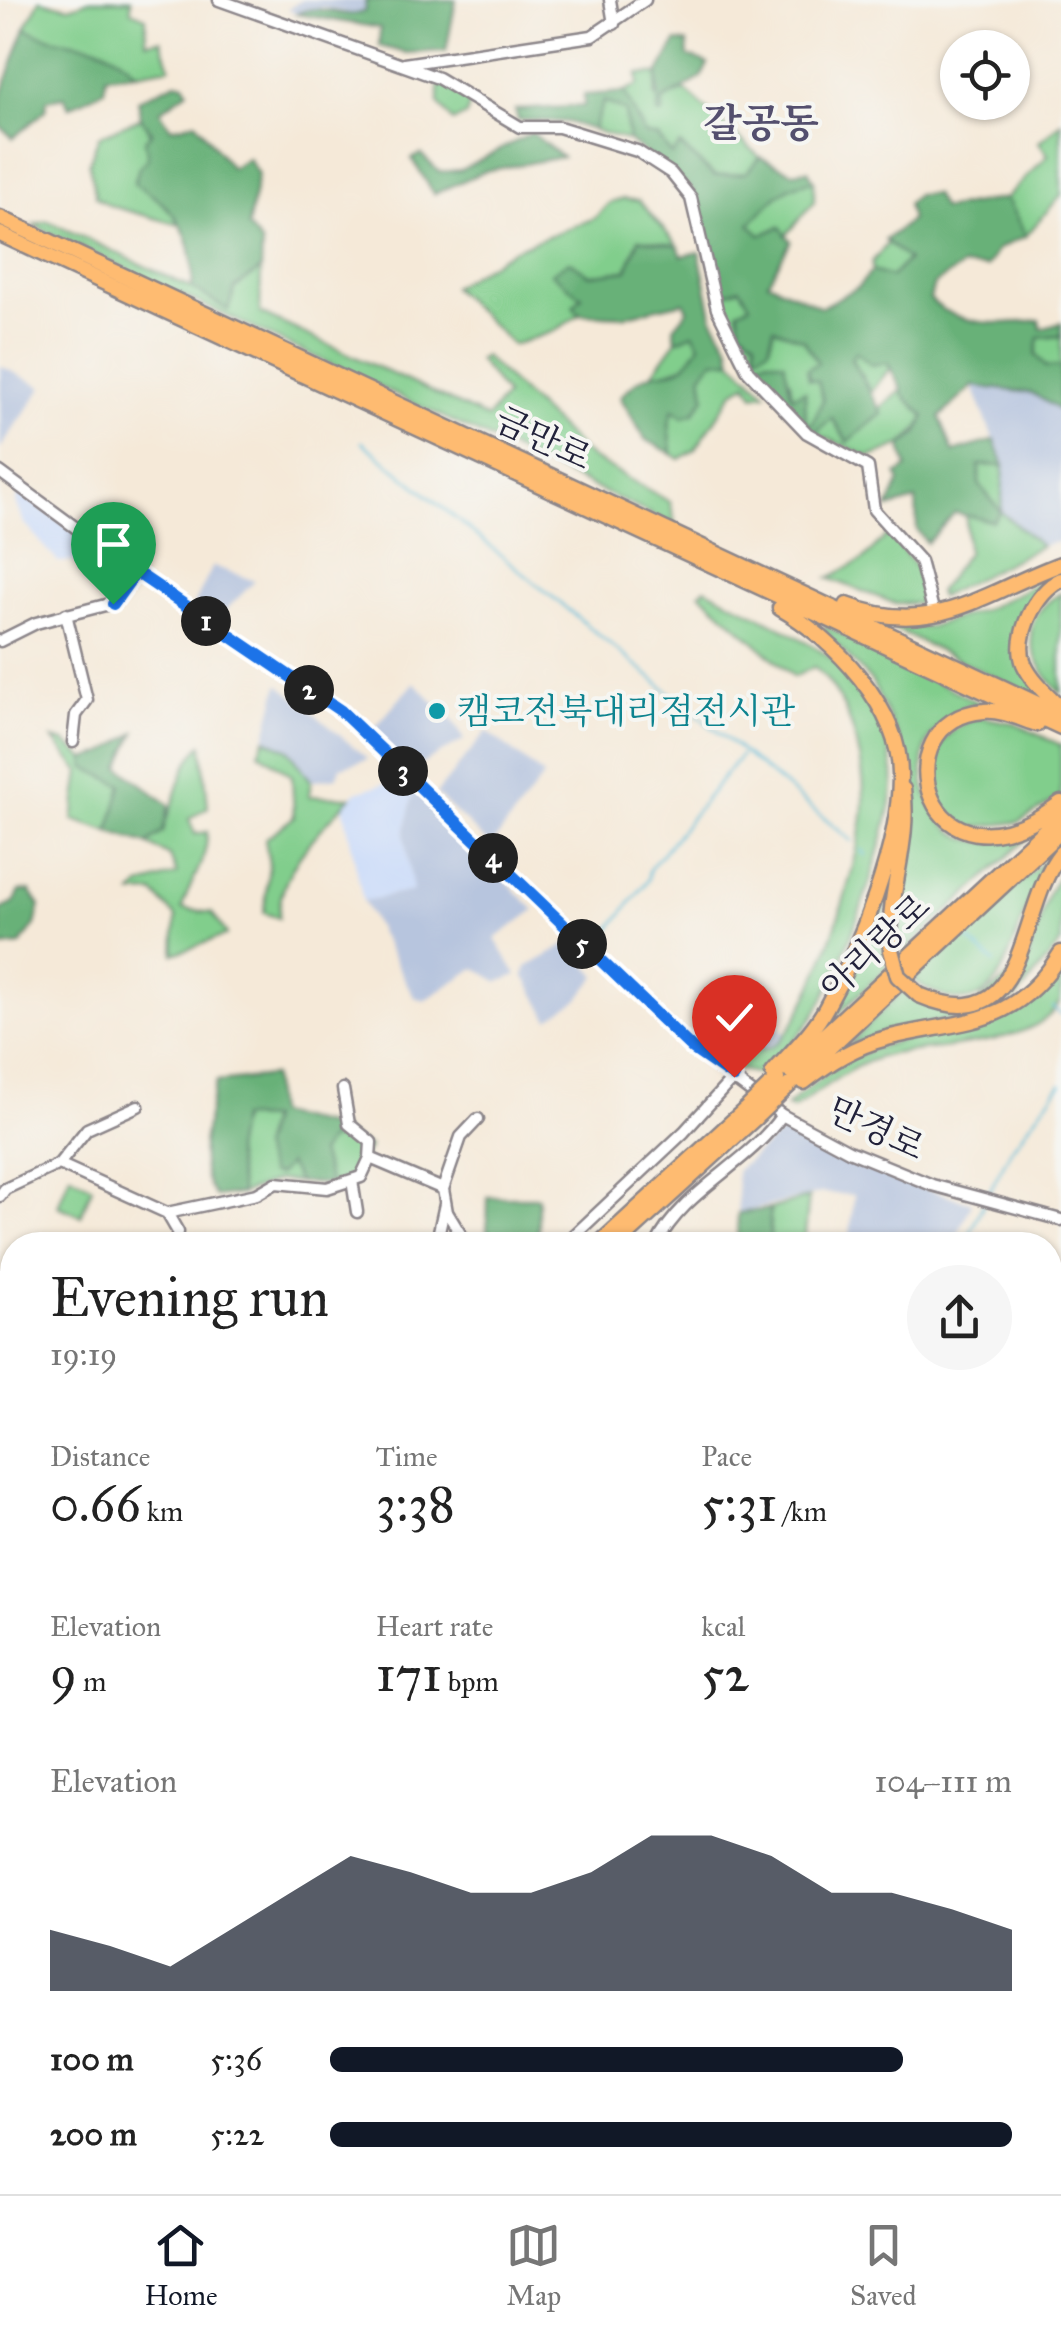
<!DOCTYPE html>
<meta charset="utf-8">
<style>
:root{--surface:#fff;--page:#f6f6f6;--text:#222;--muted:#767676;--line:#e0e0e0;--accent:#111827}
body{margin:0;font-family:"IM FELL Great Primer","Noto Serif KR",serif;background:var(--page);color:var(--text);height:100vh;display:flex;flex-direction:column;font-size:38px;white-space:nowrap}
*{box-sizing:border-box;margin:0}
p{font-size:32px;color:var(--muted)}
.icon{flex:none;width:55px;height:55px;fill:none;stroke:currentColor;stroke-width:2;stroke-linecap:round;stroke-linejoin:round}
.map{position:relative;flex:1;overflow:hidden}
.sheet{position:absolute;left:0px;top:1232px;width:1062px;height:962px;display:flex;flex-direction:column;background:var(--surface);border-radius:40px 40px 0 0;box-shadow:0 2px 8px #0004}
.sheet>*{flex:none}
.buttons{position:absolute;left:940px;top:30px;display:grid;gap:20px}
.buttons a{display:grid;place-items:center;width:90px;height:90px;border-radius:50%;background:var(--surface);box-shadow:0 2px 8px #0004;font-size:50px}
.pin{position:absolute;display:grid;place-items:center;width:85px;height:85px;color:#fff;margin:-102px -42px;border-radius:50% 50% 50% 0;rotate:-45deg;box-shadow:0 0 10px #0007}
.pin .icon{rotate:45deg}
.km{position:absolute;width:50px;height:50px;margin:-25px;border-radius:50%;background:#222;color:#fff;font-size:28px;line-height:50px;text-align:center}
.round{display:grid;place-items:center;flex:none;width:105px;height:105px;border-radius:52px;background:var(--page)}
.overview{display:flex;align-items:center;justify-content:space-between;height:170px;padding:0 50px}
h1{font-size:55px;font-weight:600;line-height:75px}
.stats{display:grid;grid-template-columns:repeat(3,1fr);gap:15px;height:170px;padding:10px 50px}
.stats div{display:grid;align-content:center}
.stats b{font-size:50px;font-weight:600}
.stats small{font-size:28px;font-weight:400}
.stats p{font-size:28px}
.chart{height:280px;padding:20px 50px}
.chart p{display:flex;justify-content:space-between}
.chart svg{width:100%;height:180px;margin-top:10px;fill:var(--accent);opacity:.7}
ul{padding:0 50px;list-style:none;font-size:32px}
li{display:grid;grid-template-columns:160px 120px 1fr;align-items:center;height:75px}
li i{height:25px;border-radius:12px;background:var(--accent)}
.tab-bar{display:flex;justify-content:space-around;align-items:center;height:140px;border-top:2px solid var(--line);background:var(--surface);font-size:28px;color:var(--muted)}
.tab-bar a{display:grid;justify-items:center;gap:5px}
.tab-bar .selected{color:var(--accent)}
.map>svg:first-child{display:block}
.built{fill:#cbdbf9}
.industrial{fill:#b7c5de}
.green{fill:#81ce8c;stroke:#527864;stroke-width:2.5}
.forest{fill:#68b178;stroke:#456a5a;stroke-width:2.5}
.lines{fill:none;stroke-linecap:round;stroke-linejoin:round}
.stream{stroke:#59bad7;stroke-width:2.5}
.minor-casing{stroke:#8c868a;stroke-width:15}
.highway-casing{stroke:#8c868a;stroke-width:19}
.minor{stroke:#fff;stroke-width:10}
.highway{stroke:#febb71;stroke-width:14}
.highway-bridge-casing{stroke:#8c868a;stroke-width:19;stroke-linecap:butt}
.highway-bridge{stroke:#febb71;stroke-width:14}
.route-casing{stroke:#fff;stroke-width:20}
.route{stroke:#1a73e8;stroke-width:12}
.culture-dot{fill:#0f9aa8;stroke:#f6f6f2;stroke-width:4}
.labels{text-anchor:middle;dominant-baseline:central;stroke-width:8;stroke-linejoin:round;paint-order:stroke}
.street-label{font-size:35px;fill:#22223b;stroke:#f6f6f2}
.culture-label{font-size:35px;fill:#0d838f;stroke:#f6f6f2;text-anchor:start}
.quarter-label{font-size:40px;font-weight:bold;fill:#544f6e;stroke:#f6f6f2}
</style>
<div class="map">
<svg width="1061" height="2194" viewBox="0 0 1061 2194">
<rect width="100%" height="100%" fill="#f6f6f2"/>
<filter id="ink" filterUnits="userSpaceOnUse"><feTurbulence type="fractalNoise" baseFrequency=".01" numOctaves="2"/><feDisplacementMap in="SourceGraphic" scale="20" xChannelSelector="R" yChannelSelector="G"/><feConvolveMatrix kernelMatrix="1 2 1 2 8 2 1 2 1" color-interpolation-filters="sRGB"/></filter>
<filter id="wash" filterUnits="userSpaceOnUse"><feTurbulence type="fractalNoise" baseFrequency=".0048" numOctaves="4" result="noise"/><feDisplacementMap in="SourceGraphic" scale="40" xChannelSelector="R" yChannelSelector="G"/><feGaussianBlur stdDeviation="2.25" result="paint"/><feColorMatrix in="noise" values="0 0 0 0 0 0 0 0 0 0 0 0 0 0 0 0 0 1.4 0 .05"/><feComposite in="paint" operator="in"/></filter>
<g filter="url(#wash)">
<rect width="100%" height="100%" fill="#f5e9d8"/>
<path class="built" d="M19,493L95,545L77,562H58L24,523L16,502Z
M401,779L414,789L404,834L413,891L363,901L343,805L356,792Z"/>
<path class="industrial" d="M302,0H366L365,11L356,15L322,7L297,14L288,9Z
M1,366L43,387L0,449V368Z
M972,385L1032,393L1061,412V541L1041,546L1001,512L1004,466Z
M213,566L255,581L218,618L194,605Z
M414,682L455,723L464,740L410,771L371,732Z
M279,684L368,759L341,767L337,777L311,781L289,750L265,739Z
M487,731L544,776L491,846L436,794Z
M414,789L535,910L495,939L517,975L499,982L475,968L424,1001L414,997L363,901L413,891L404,834Z
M567,944L597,976L578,1000L549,1019L524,975L527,967Z
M745,993L786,1035L769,1049L712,1051L703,1045Z
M784,1130L856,1167L972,1203L953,1245H849L854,1195L821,1193L738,1213L736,1171Z"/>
<path class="green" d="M40,0L69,7L90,0H131V11L146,17V42L161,40L170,67L137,73C97,32 69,51 25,28Z
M638,74H658L655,96L663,100L685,90L760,157L746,173L715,176L680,145L673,155L644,134C640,117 628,107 625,92L638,85Z
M439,82L471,100L466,115L453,122L439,104Z
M604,101L625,111L629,141L593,130Z
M141,118C165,146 159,191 179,225L111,206L96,197L89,163L99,136Z
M1061,122V195L1026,236L1006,198L1048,155L1039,142Z
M814,181V202L786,235L779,227L760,235L749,224C771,202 782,184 814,181Z
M624,199L639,201L678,246L639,239L627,270L590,275L583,298L574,306L580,314L555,331L513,345L452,287L515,249L595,218L609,203Z
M48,221L192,288L228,309L235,288L261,269L260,313L487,418L506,395L478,360L484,356L590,457L670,502L676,526L33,225Z
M888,243L908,259L891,277L872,271V262Z
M740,287L774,327L805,340L819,364L823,400L812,424L805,426V392L792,396L790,381L768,359L750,364L718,296Z
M693,332L700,344L689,364L650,377L676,341Z
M1061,336V366L1046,367L1036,354L1039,338Z
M856,352L888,363L890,368L871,392L851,359Z
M714,360H732L766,393L754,395L747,384L734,391L696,449L680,459L672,454L669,424L674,408L694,413L705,397L702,374Z
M901,390L925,416C913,443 896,449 869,457L815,433L832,418L847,442L882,414L880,409Z
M979,465L1004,466L1001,512L1041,546L940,597L938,592L967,553L966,515L992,521L979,484Z
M889,533L917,568L922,603L896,604L828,578L863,560Z
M1061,572L1036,593L1018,657L1048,703L882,623L928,627L983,610Z
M705,588C743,609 830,647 855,680C874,706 889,739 893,771C899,815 839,979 813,1017C799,1037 780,1056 763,1075L738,1069L712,1051C729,1050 759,1054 773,1046C813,1020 865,848 864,799C864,755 848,695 814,667L794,677L700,593Z
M1061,593V694C1031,661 1012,621 1061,593Z
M824,625L997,712L967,705C952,716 929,730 925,749C914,795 945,849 997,841C1012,839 1027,831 1041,826L901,955L896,930L911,808L898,737L872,682L825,632Z
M980,717L1014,723L1061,745V797L1019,822L970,828C961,821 945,812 940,802C919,764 942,728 980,717Z
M53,739L65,742L85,759L86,768L123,785L109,832L73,820L80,772Z
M265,739L289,750L311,781L309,796L351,797C319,831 278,869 279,918L264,913L269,864L265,839L294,817L292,776L259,752Z
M202,745L208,807L189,819L195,834L207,832C208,862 189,881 182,909L212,913L227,935L174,954L176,917L154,893L132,894L140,886L177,874L170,856L147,844C181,817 172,771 202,745Z
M905,827L881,932L887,968L819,1032Z
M1061,845C1051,863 1038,882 1030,901C1004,958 999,1038 913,980Z
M1061,872V943L1017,997L985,1014L886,1031L847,1046L902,991L945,1011L971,1009L1027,961L1049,892Z
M1061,963C1061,974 1061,991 1060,1001C1039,1048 928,1046 887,1055C854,1063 820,1090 793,1109L787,1106C810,1086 835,1065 864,1053C947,1016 999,1055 1061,963Z
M240,1118H270L298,1182L278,1180L241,1194L234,1151Z
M346,1134L369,1147L354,1175L330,1184L320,1153L329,1140Z
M70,1174L92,1187L81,1216L58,1206Z
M809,1197L804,1245H770V1209Z"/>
<path class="forest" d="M366,0H456L446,51L407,53L379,46L380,28L297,14C321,0 343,22 365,11Z
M25,28C70,52 95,30 137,73L106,76L104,90L69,107L64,97L47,100L46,110L13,138L0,126V99Z
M676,42L687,43L688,56L708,64L701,78L663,100V113L658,114V74Z
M176,82L185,84L188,91L160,111L171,128L196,122L231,168L248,158L258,174L248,227L262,244L261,269L235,288L228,310L192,288C196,238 178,207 134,184L139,167L148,158L145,140L152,132L141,118L138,100Z
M625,92L644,134L658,137L672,155L680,145L714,176L746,173L760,157L792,172L808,170L814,181C782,184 771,202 750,224L760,235L780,227L791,241L768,282L821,307L857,288L872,271L891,277L908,260L885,240L911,220L907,204L916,195L934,194L942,209L1006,198L1026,236L998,249L987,267L963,266L934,284L930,299C958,327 1000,325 1039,320L1041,329L1061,323V336L1039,338L1036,354L1046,367L1061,366L1059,410L1032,393L973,386L940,417L953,452L995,440L1004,466L979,465V484L1001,512L993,521L955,513L927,543L917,530L916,500L888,508L900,481L897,475L907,468L901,447L917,434L925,416L905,397L888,363L871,365L856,352L851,359L882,413L848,442L832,418L815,433L805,426L750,364L768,359L784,362L792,396L805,391L806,426L812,424L823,400L818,381L809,379L807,369L818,363L804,340L774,328L769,348L755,355L756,340L741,329L738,310L750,305L740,288L718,296L693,190L629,141L625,111L604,101L593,130L568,122L518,120L515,110L584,106V95Z
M532,133L562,157L485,171L434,194L412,159L421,154L439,172L461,170Z
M639,239L678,246L682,256L699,252L713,319L730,347L732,360H714L702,374L705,397L694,413L683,417L673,409L669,424L672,454L645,439L620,397C626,392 632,384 639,380C667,362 676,386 700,344L693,333L676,341L674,327L688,310L684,302L623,316L580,314L573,306L582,297L551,273L569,261L590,275L627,270Z
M135,733L120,767L169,805L163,832L147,844L109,832L122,785L86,768L85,759L104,753Z
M20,891H30L40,906L35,925L20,945L0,947V910L14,903Z
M272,1076L276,1114L340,1128L346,1134L329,1140L320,1153L330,1184L298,1182L288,1164L278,1175L270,1174L261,1148L269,1119L240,1118L234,1151L241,1194L216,1197C190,1165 208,1119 216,1082Z
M488,1197H538V1238L487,1233Z
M770,1209V1245H737L738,1213Z"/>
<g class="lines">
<path class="stream" d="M362,442L852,841
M862,850L866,855
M920,901L937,915
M965,937L995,963
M601,941L648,880L649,870L741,755
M1053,1007L1061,1014
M989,1192L1012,1148L1061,1084
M965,1245L983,1205"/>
</g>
</g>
<g filter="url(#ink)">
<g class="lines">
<g class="minor-casing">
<path id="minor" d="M219,0L438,78L520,127H559L637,151L671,173L691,198L717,309L748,371L807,433L868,467L874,510L920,561L932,606
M610,0L614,24
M404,64L592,36L645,0
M0,472L136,572L341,711L693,1049L782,1115L849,1151L932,1185L1061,1220
M66,614L87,700L76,715L73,742
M0,641L36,623L113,603L136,572
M343,1089L349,1124L371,1142L370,1158
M59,1164L87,1129L138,1106
M352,1180L357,1212
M0,1196L5,1189L59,1164L167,1213L257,1194L276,1183L327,1188L361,1177L370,1158L443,1189
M167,1213L178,1232L174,1245
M436,1245L445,1204
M467,1245L447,1212L443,1189L461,1137L478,1119
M564,1245L684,1132L734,1077
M656,1245C683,1190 748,1165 782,1115
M0,1285L12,1265
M0,1320L12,1324"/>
</g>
<g class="highway-casing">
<path id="highway" d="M0,218L1061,715
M0,234L1061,727
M1061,580C1036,591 1013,637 1024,664C1032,682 1048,695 1061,708
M847,605C933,639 984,592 1061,564
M1037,724C1021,719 1000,709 984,711C880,719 923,905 1061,803
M891,950C886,895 911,844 903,789
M919,995C1032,1043 1015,910 1061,853
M787,1070L1061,815
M777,1079L773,1073C791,1052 813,1032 826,1008C860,948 900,845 900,776C901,709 834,639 780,608
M804,1082C830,1062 855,1046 887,1038C963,1019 1014,1029 1061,953
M784,1090L1061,831
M598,1245L745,1110
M616,1245L755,1118
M0,2159L12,2128
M0,2190L12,2159"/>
</g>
<use href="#minor" class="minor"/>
<use href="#highway" class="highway"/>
<g class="highway-bridge-casing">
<path id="highway-bridge" d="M891,950L898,976L919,995
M745,1110L773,1083
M755,1118L784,1090"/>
</g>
<use href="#highway-bridge" class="highway-bridge"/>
</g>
</g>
<g class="lines" filter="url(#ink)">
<g class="route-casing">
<path id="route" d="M113,604L136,572L341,711L693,1049L734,1077"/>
</g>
<use href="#route" class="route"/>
</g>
<circle class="culture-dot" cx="437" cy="711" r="10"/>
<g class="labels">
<g class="street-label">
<text transform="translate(543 439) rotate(25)">금만로</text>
<text transform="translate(875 947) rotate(-43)">아리랑로</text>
<text transform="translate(876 1129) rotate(25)">만경로</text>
</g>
<g class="culture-label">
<text x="457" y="711">캠코전북대리점전시관</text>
</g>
<g class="quarter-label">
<text x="761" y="123">갈공동</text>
</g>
</g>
</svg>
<div class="buttons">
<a><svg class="icon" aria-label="locate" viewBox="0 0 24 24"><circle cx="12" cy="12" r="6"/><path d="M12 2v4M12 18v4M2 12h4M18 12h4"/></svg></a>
</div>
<div class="pin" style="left:113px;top:604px;background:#1e9e55"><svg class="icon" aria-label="arrive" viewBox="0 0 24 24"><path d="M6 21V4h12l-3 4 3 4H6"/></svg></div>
<div class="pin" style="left:734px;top:1077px;background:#d93025"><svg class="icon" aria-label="check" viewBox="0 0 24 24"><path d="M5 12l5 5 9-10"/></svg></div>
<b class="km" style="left:206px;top:621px">1</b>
<b class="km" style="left:309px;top:690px">2</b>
<b class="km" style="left:403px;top:771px">3</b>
<b class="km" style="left:493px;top:858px">4</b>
<b class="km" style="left:582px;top:944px">5</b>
<section class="sheet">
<div class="overview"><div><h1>Evening run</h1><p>19:19</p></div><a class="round"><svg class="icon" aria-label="share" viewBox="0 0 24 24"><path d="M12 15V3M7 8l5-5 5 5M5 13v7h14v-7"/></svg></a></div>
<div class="stats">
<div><p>Distance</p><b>0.66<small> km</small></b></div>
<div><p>Time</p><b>3:38</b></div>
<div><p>Pace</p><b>5:31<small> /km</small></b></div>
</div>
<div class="stats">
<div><p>Elevation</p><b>9<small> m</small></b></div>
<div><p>Heart rate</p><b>171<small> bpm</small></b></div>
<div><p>kcal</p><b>52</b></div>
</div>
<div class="chart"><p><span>Elevation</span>104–111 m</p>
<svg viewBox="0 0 160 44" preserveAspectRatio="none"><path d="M0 44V29L10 33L20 38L30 29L40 20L50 11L60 15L70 20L80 20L90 15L100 6L110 6L120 11L130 20L140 20L150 24L160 29V44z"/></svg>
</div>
<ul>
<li><b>100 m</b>5:36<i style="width:84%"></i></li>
<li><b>200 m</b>5:22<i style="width:100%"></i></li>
</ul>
</section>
</div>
<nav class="tab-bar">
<a class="selected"><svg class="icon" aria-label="home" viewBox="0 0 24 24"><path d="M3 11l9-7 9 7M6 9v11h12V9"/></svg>Home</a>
<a><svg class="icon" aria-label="map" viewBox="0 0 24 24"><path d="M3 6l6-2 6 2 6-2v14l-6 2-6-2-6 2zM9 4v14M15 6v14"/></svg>Map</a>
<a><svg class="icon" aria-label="saved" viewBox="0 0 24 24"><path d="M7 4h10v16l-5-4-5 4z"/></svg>Saved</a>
</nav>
